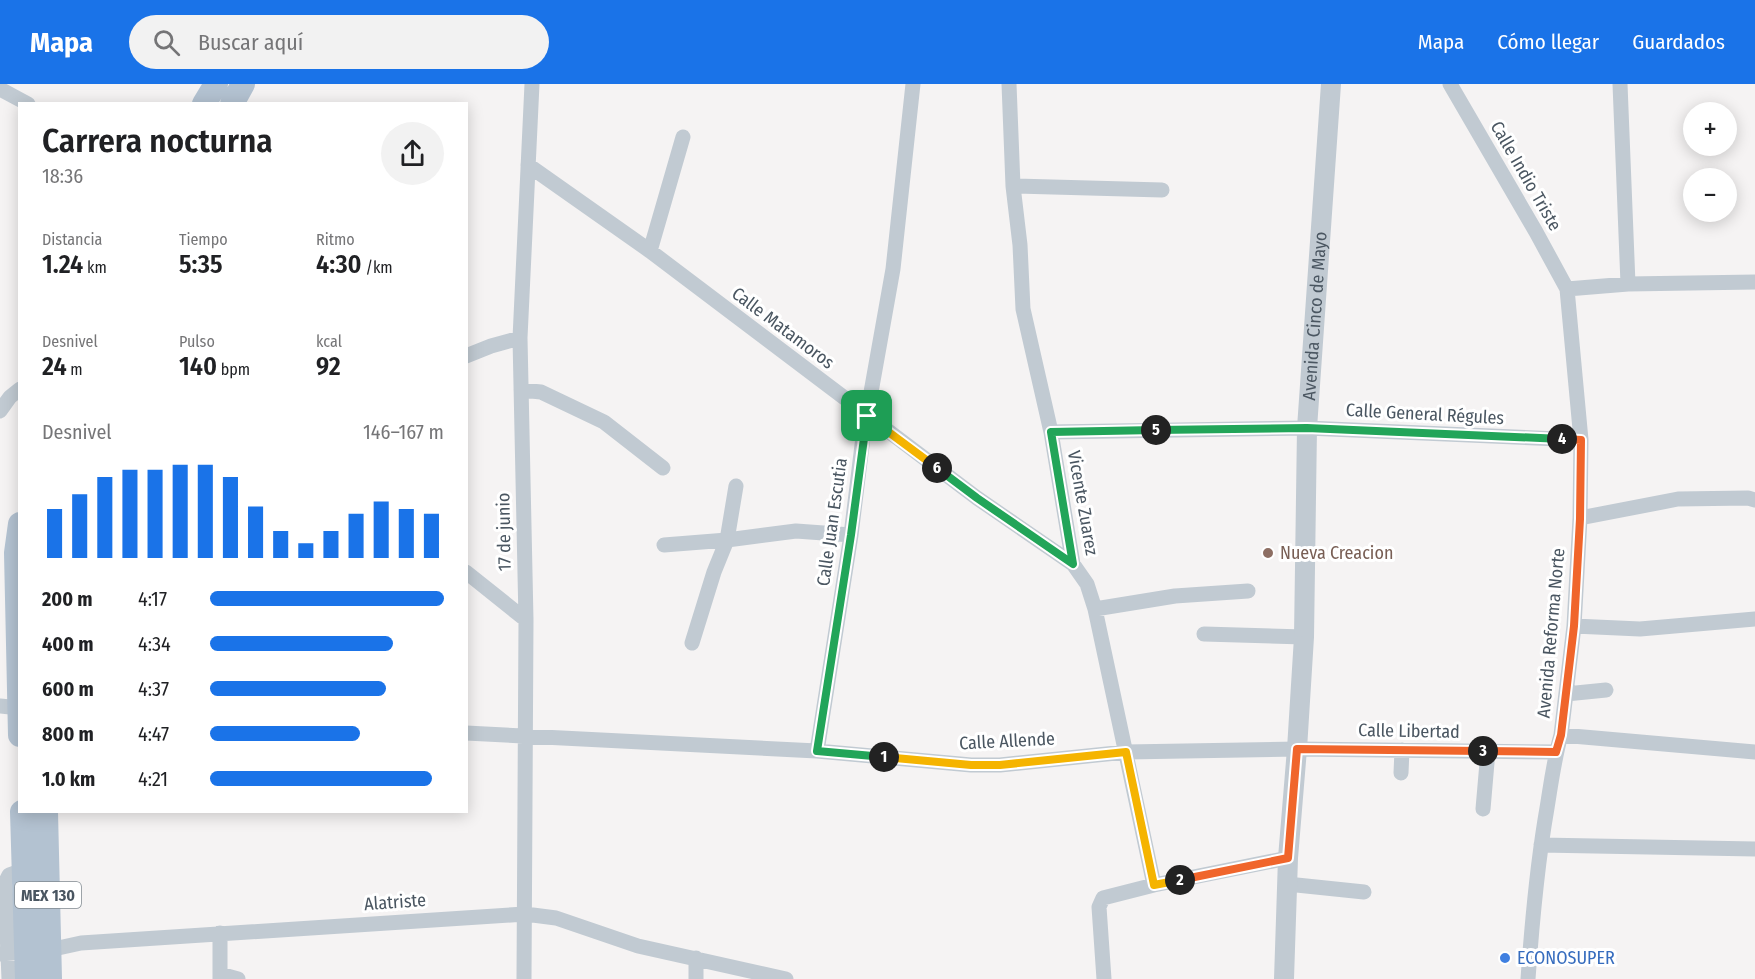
<!DOCTYPE html>
<html lang="es">
<meta charset="utf-8">
<style>
:root{--surface:#fff;--page:#f2f2f2;--text:#202124;--muted:#757577;--accent:#1a73e8}
body{margin:0;font-family:"Fira Sans Condensed",sans-serif;background:var(--page);color:var(--text);height:100vh;display:flex;flex-direction:column;font-size:22px;white-space:nowrap}
*{box-sizing:border-box;margin:0}
p{font-size:20px;color:var(--muted)}
.icon{flex:none;width:33px;height:33px;fill:none;stroke:currentColor;stroke-width:2;stroke-linecap:round;stroke-linejoin:round}
.map{position:relative;flex:1;overflow:hidden}
.details{position:absolute;left:18px;top:18px;width:450px;height:711px;display:flex;flex-direction:column;background:var(--surface);border-radius:0px;box-shadow:0 3px 15px #0003}
.details>*{flex:none}
.tools{position:absolute;left:1683px;top:18px;display:grid;gap:12px}
.tools a{display:grid;place-items:center;width:54px;height:54px;border-radius:50%;background:var(--surface);box-shadow:0 3px 15px #0003;font-size:30px}
.pin{position:absolute;display:grid;place-items:center;width:51px;height:51px;color:#fff;margin:-26px;border-radius:12px;box-shadow:0 3px 9px #0006}
.km{position:absolute;width:30px;height:30px;margin:-15px;border-radius:50%;background:#222;color:#fff;font-size:16px;line-height:30px;text-align:center}
.round{display:grid;place-items:center;flex:none;width:63px;height:63px;border-radius:32px;background:var(--page)}
.headline{display:flex;align-items:center;justify-content:space-between;height:102px;padding:0 24px}
h1{font-size:33px;font-weight:600;line-height:45px}
.figures{display:grid;grid-template-columns:repeat(3,1fr);gap:9px;height:102px;padding:6px 24px}
.figures div{display:grid;align-content:center}
.figures b{font-size:26px;font-weight:600}
.figures small{font-size:16px;font-weight:400}
.figures p{font-size:16px}
.chart{height:168px;padding:12px 24px}
.chart p{display:flex;justify-content:space-between}
.chart svg{width:100%;height:108px;margin-top:6px;stroke:var(--accent);stroke-width:6}
ul{padding:0 24px;list-style:none;font-size:20px}
li{display:grid;grid-template-columns:96px 72px 1fr;align-items:center;height:45px}
li i{height:15px;border-radius:8px;background:var(--accent)}
header{display:flex;align-items:center;gap:36px;box-sizing:border-box;height:84px;padding:0 30px;background:var(--accent);color:#fff}
header strong{font-size:28px}
nav{display:flex;gap:33px;margin-inline-start:auto;font-size:21px}
.search{width:420px;height:54px;background:var(--page);display:flex;align-items:center;gap:15px;box-sizing:border-box;padding:0 21px;border-radius:33px;color:var(--muted);font-size:22px}
.map>svg:first-child{display:block}
.lines{fill:none;stroke-linecap:round;stroke-linejoin:round}
.minor{stroke:#c1cad2;stroke-width:15}
.tertiary{stroke:#c1cad2;stroke-width:20}
.primary{stroke:#b3c2d1;stroke-width:24}
.split-1-casing{stroke:#fff;stroke-width:12}
.split-2-casing{stroke:#fff;stroke-width:12}
.split-3-casing{stroke:#fff;stroke-width:12}
.split-4-casing{stroke:#fff;stroke-width:12}
.split-5-casing{stroke:#fff;stroke-width:12}
.split-6-casing{stroke:#fff;stroke-width:12}
.split-7-casing{stroke:#fff;stroke-width:12}
.split-1{stroke:#22a559;stroke-width:8}
.split-2{stroke:#f5b400;stroke-width:8}
.split-3{stroke:#f0652b;stroke-width:8}
.split-4{stroke:#f0652b;stroke-width:8}
.split-5{stroke:#22a559;stroke-width:8}
.split-6{stroke:#22a559;stroke-width:8}
.split-7{stroke:#f5b400;stroke-width:8}
.education-dot{fill:#8d6e63;stroke:#fff;stroke-width:2}
.shop-dot{fill:#3f7fe0;stroke:#fff;stroke-width:2}
.labels{text-anchor:middle;dominant-baseline:central;stroke-width:6;stroke-linejoin:round;paint-order:stroke}
.shield{fill:#fff;stroke:#808990;stroke-width:1.5}
.shield-label{font-size:16px;font-weight:bold;fill:#4a5661}
.street-label{font-size:18px;fill:#4a5661;stroke:#fff}
.education-label{font-size:18px;fill:#785e54;stroke:#fff;text-anchor:start}
.shop-label{font-size:18px;fill:#366cbe;stroke:#fff;text-anchor:start}
</style>
<header>
<strong>Mapa</strong>
<div class="search"><svg class="icon" aria-label="search" viewBox="0 0 24 24"><circle cx="10" cy="10" r="6"/><path d="M15 15l6 6"/></svg>Buscar aquí</div>
<nav><a>Mapa</a><a>Cómo llegar</a><a>Guardados</a></nav>
</header>
<div class="map">
<svg width="1755" height="895" viewBox="0 0 1755 895">
<rect width="100%" height="100%" fill="#f5f3f3"/>
<g class="lines">
<path class="minor" d="M1009,0L1013,102L1020,161L1023,225L1051,348L1073,480L1087,500L1095,525L1154,801
M1450,0L1536,148L1567,205L1581,356L1580,434L1574,542L1561,651C1554,675 1551,700 1547,724C1537,781 1532,838 1528,895
M1620,0L1628,200
M0,5L28,20
M528,81L650,167L977,414L1073,480
M1013,102L1162,106
M650,167L683,53
M1567,205L1628,200L1755,198
M466,272L491,262L520,254
M521,306L541,308L604,338L663,384
M0,327L10,313L20,305
M1051,348L1307,344L1581,356
M1580,434L1678,415L1748,414L1755,416
M664,461L727,456L796,447L851,451
M466,488L526,536
M1095,525L1175,512L1248,507
M1574,542L1640,545L1755,535
M1204,550L1304,553
M692,559L714,488L727,456L736,402
M1566,610L1606,606
M0,622L20,624
M466,649L817,667L971,681H1000L1126,668L1297,665L1556,668
M1561,651L1755,668
M817,667L851,451L863,353L893,185L913,0
M1401,689L1402,666
M1483,725L1488,667
M1541,761L1755,765
M1287,800L1364,808
M0,870L49,866L81,859L525,830L556,834L638,862L786,895
M220,890L238,895
M9,895L5,799L9,791L23,786
M220,895V849
M524,895L526,536L520,254L532,0
M696,895V874
M1104,895L1099,823L1103,814L1154,801L1288,774"/>
<path class="tertiary" id="s1" d="M1284,895L1288,774L1297,665L1304,553L1307,344L1331,0"/>
<path class="primary" d="M204,20L216,0
M232,20L243,0
M20,440L16,469L20,651
M22,728L27,895
M46,728L50,895"/>
</g>
<g class="lines">
<g class="split-1-casing">
<path id="split-1" d="M867,332L851,451L817,667L884,673"/>
</g>
<g class="split-2-casing">
<path id="split-2" d="M884,673L971,681H1000L1126,668L1154,801L1180,796"/>
</g>
<g class="split-3-casing">
<path id="split-3" d="M1180,796L1288,774L1297,665L1483,667"/>
</g>
<g class="split-4-casing">
<path id="split-4" d="M1483,667L1556,668L1561,651L1574,542L1580,435L1581,356L1562,355"/>
</g>
<g class="split-5-casing">
<path id="split-5" d="M1156,346L1307,344L1562,355"/>
</g>
<g class="split-6-casing">
<path id="split-6" d="M937,384L977,414L1073,480L1051,348L1156,346"/>
</g>
<g class="split-7-casing">
<path id="split-7" d="M867,332L937,384"/>
</g>
<use href="#split-1" class="split-1"/>
<use href="#split-2" class="split-2"/>
<use href="#split-3" class="split-3"/>
<use href="#split-4" class="split-4"/>
<use href="#split-5" class="split-5"/>
<use href="#split-6" class="split-6"/>
<use href="#split-7" class="split-7"/>
</g>
<circle class="education-dot" cx="1268" cy="469" r="6"/>
<circle class="shop-dot" cx="1505" cy="874" r="6"/>
<g class="labels">
<rect class="shield" x="15" y="798" width="66" height="26" rx="4.5"/>
<g class="shield-label">
<text x="48" y="811">MEX 130</text>
</g>
<g class="street-label">
<text transform="translate(1526 92) rotate(60)">Calle Indio Triste</text>
<text stroke="none"><textPath href="#s1" startOffset="664">Avenida Cinco de Mayo</textPath></text>
<text transform="translate(783 244) rotate(37)">Calle Matamoros</text>
<text transform="translate(1425 330) rotate(3)">Calle General Régules</text>
<text transform="translate(1083 419) rotate(80)">Vicente Zuarez</text>
<text transform="translate(832 438) rotate(-82)">Calle Juan Escutia</text>
<text transform="translate(504 448) rotate(-91)">17 de junio</text>
<text transform="translate(1551 549) rotate(-85)">Avenida Reforma Norte</text>
<text transform="translate(1409 647) rotate(1)">Calle Libertad</text>
<text transform="translate(1007 657) rotate(-3)">Calle Allende</text>
<text transform="translate(395 818) rotate(-4)">Alatriste</text>
</g>
<g class="education-label">
<text x="1280" y="469">Nueva Creacion</text>
</g>
<g class="shop-label">
<text x="1517" y="874">ECONOSUPER</text>
</g>
</g>
</svg>
<div class="tools">
<a>+</a>
<a>−</a>
</div>
<div class="pin" style="left:867px;top:332px;background:#1e9e55"><svg class="icon" aria-label="arrive" viewBox="0 0 24 24"><path d="M6 21V4h12l-3 4 3 4H6"/></svg></div>
<b class="km" style="left:884px;top:673px">1</b>
<b class="km" style="left:1180px;top:796px">2</b>
<b class="km" style="left:1483px;top:667px">3</b>
<b class="km" style="left:1562px;top:355px">4</b>
<b class="km" style="left:1156px;top:346px">5</b>
<b class="km" style="left:937px;top:384px">6</b>
<section class="details">
<div class="headline"><div><h1>Carrera nocturna</h1><p>18:36</p></div><a class="round"><svg class="icon" aria-label="share" viewBox="0 0 24 24"><path d="M12 15V3M7 8l5-5 5 5M5 13v7h14v-7"/></svg></a></div>
<div class="figures">
<div><p>Distancia</p><b>1.24<small> km</small></b></div>
<div><p>Tiempo</p><b>5:35</b></div>
<div><p>Ritmo</p><b>4:30<small> /km</small></b></div>
</div>
<div class="figures">
<div><p>Desnivel</p><b>24<small> m</small></b></div>
<div><p>Pulso</p><b>140<small> bpm</small></b></div>
<div><p>kcal</p><b>92</b></div>
</div>
<div class="chart"><p><span>Desnivel</span>146–167 m</p>
<svg viewBox="0 0 160 44" preserveAspectRatio="none"><path d="M5 44V24M15 44V18M25 44V11M35 44V8M45 44V8M55 44V6M65 44V6M75 44V11M85 44V23M95 44V33M105 44V38M115 44V33M125 44V26M135 44V21M145 44V24M155 44V26"/></svg>
</div>
<ul>
<li><b>200 m</b>4:17<i style="width:100%"></i></li>
<li><b>400 m</b>4:34<i style="width:78%"></i></li>
<li><b>600 m</b>4:37<i style="width:75%"></i></li>
<li><b>800 m</b>4:47<i style="width:64%"></i></li>
<li><b>1.0 km</b>4:21<i style="width:95%"></i></li>
</ul>
</section>
</div>
